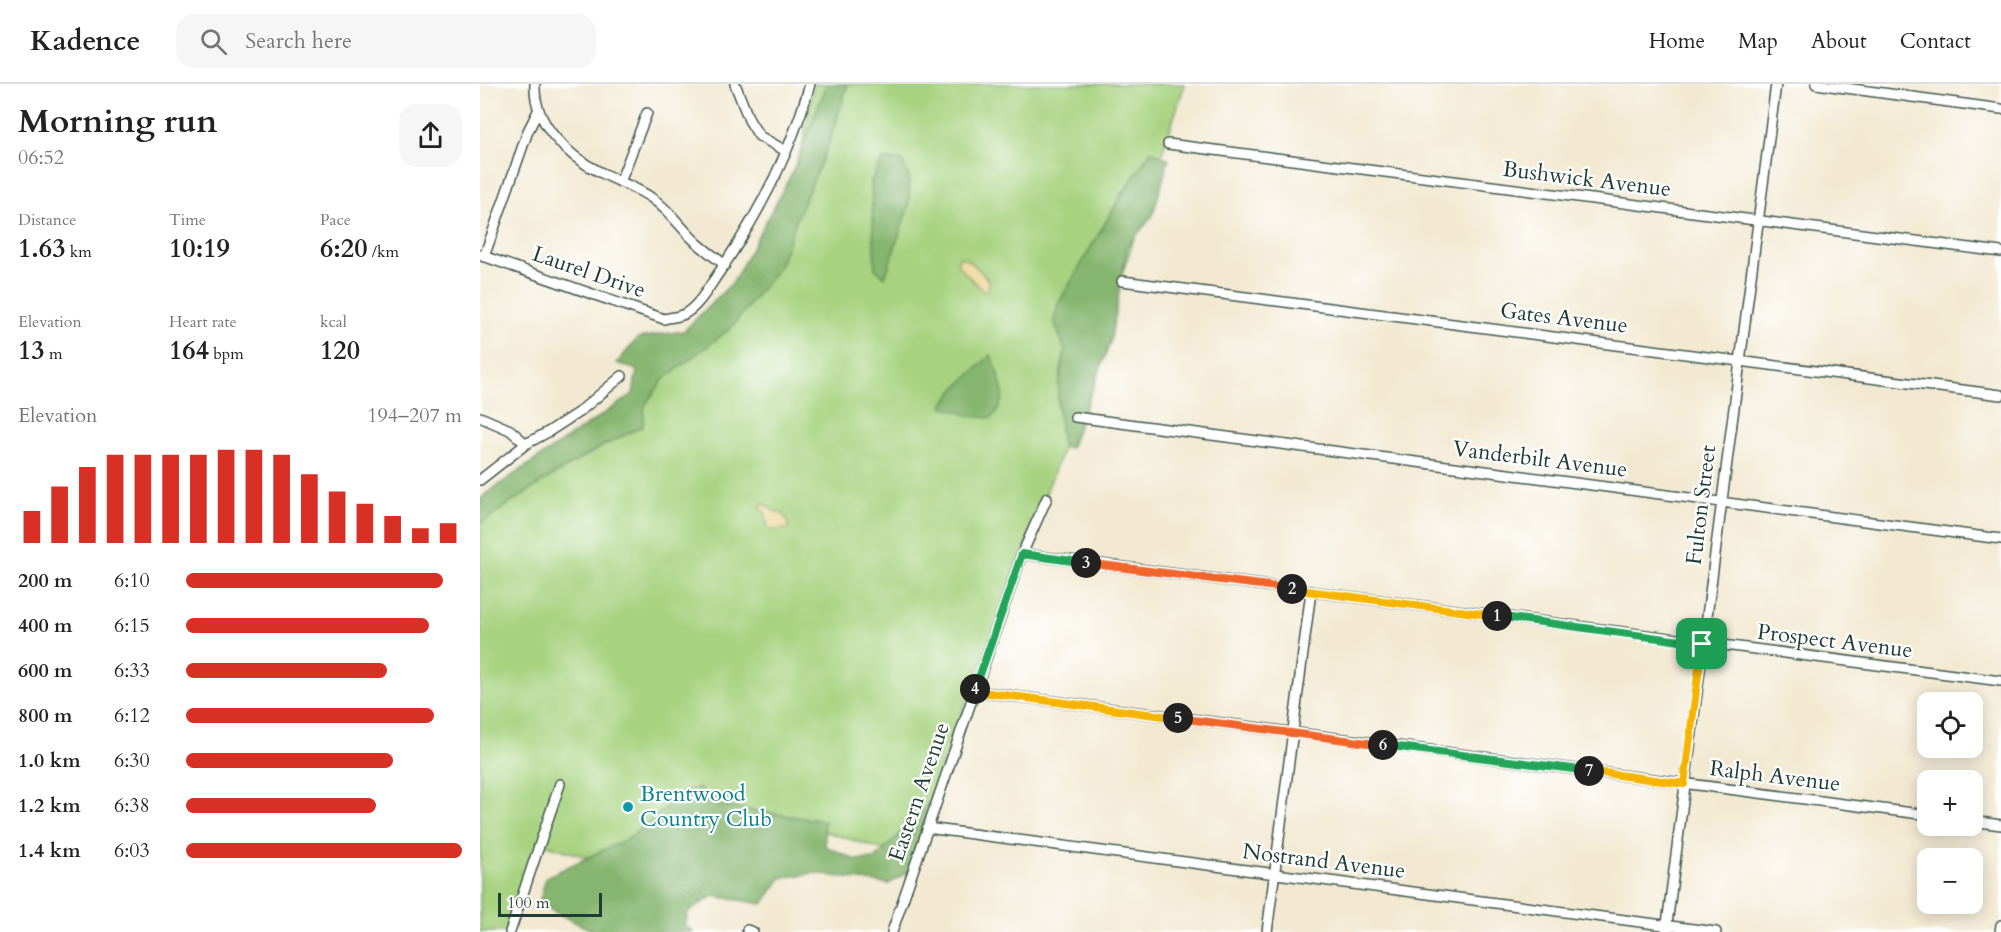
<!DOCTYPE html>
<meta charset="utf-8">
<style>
:root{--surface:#fff;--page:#f6f6f6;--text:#222;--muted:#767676;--line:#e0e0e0;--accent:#d93025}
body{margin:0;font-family:Cardo,serif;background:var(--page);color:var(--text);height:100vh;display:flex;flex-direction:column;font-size:22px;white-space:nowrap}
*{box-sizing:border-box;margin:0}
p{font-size:20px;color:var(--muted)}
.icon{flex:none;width:33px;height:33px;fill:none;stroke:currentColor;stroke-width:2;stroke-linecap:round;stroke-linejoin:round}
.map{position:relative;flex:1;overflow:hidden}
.details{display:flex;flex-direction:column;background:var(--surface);width:480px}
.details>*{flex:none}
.controls{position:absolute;left:1437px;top:608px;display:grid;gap:12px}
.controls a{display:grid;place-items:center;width:66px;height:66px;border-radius:12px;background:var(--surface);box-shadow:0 3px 15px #0003;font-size:30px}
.scale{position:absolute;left:18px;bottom:15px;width:104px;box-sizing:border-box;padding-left:6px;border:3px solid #1f3d34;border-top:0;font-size:16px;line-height:21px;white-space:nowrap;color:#1f3d34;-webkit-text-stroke:4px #fff;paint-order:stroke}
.pin{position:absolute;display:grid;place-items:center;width:51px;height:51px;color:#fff;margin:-26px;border-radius:12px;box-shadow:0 3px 9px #0006}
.km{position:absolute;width:30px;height:30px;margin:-15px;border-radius:50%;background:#222;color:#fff;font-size:16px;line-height:30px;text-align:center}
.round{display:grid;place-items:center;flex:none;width:63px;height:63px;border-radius:18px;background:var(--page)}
.head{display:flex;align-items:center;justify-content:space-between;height:102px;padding:0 18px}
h1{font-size:33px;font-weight:700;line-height:45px}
.stats{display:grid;grid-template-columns:repeat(3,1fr);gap:9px;height:102px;padding:6px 18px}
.stats div{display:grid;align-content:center}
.stats b{font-size:26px;font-weight:700}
.stats small{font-size:16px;font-weight:400}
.stats p{font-size:16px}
.chart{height:168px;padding:12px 18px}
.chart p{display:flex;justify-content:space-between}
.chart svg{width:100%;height:108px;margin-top:6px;stroke:var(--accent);stroke-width:6}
ul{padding:0 18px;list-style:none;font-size:20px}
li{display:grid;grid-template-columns:96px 72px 1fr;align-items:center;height:45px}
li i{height:15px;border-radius:8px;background:var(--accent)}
header{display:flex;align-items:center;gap:36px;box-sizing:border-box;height:84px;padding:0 30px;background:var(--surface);border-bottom:2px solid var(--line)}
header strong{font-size:28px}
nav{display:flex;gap:33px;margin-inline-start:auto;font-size:21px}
.search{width:420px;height:54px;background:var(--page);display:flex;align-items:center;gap:15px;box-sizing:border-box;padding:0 21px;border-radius:18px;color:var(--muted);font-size:22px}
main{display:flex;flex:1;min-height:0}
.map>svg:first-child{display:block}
.green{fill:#a7d380;stroke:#63885a;stroke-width:1.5}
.forest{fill:#85b56e;stroke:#527951;stroke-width:1.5}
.sand{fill:#eeda9e;stroke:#868c69;stroke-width:1.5}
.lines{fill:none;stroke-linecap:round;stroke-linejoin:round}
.minor-casing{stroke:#3f574c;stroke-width:12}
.minor{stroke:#fff;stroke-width:9}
.split-1-casing{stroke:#fff;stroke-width:12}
.split-2-casing{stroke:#fff;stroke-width:12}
.split-3-casing{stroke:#fff;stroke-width:12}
.split-4-casing{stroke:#fff;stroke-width:12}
.split-5-casing{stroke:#fff;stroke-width:12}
.split-6-casing{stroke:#fff;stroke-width:12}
.split-7-casing{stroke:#fff;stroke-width:12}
.split-8-casing{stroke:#fff;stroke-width:12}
.split-1{stroke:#22a559;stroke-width:8}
.split-2{stroke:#f5b400;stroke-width:8}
.split-3{stroke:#f0652b;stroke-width:8}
.split-4{stroke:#22a559;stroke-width:8}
.split-5{stroke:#f5b400;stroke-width:8}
.split-6{stroke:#f0652b;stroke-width:8}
.split-7{stroke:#22a559;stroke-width:8}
.split-8{stroke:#f5b400;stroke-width:8}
.culture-dot{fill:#0f9aa8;stroke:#fff;stroke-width:2}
.labels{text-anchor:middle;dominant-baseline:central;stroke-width:4.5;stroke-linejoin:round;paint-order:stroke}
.street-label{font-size:22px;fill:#1f3d34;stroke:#fff}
.culture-label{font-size:22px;fill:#0d838f;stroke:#fff;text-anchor:start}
</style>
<header>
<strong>Kadence</strong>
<div class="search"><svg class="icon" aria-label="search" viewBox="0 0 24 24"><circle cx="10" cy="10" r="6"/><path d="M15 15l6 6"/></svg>Search here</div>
<nav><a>Home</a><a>Map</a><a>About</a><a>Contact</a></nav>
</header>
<main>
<section class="details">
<div class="head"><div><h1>Morning run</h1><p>06:52</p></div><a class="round"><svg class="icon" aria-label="share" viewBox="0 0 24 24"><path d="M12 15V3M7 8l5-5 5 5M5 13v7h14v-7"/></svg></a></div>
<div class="stats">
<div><p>Distance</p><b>1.63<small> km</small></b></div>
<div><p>Time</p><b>10:19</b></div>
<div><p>Pace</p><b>6:20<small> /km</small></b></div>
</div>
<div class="stats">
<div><p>Elevation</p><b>13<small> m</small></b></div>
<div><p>Heart rate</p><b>164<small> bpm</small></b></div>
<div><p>kcal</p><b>120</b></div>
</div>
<div class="chart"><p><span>Elevation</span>194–207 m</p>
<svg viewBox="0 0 160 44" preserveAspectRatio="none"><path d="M5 44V31M15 44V21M25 44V13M35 44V8M45 44V8M55 44V8M65 44V8M75 44V6M85 44V6M95 44V8M105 44V16M115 44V23M125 44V28M135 44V33M145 44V38M155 44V36"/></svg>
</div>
<ul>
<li><b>200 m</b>6:10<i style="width:93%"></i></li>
<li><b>400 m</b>6:15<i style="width:88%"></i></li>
<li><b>600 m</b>6:33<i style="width:73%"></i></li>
<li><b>800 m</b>6:12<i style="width:90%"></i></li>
<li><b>1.0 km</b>6:30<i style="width:75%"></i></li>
<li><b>1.2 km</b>6:38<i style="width:69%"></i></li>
<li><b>1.4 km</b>6:03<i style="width:100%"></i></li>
</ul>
</section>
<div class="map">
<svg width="1521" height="848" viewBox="0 0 1521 848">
<rect width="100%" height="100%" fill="#fff"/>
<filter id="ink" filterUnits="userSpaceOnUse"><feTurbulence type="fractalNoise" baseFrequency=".0167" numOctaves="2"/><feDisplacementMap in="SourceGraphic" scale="12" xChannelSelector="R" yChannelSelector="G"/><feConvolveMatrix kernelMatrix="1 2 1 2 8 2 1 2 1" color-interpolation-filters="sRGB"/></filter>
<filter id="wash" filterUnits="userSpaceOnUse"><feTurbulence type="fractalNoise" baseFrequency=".008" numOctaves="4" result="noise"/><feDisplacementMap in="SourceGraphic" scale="24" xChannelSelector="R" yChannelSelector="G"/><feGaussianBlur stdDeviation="1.35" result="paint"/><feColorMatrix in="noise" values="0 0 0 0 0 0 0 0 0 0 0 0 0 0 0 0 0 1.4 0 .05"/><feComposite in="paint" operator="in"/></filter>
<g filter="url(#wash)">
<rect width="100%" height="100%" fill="#f3e9d2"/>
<path class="green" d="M334,0H705L595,333L427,773L347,748L245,722L219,766L129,780L61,759L29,848H0V425L89,361L172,295L255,201L317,89Z"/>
<path class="forest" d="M347,0H368L348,62L318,131L299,183L251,244L183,296L165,321L163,342C105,369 53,403 0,440V416L8,408L153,310L157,286L137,279L158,254L204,247L253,198L312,89Z
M671,67L689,75L672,133L647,162L630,259L590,364L582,362L578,326V304L585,266L574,237L578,220L639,115Z
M402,76H422L429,94V121L405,193L395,185L391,97Z
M511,271C519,295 532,314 511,334L491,332L462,322L476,304Z
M220,704L235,721L344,737L345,762L376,776L395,775L452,718L429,787L409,800L334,789L301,794L283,820L233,812L208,828L205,841L213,848H115L59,820L66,793L149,754L184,725L203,707Z"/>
<path class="sand" d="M480,173C491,176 503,188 509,198L508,207H503C497,200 479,185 477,178Z
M283,419L294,427L303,430L308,438V444C291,448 286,449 286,430L280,423Z"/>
</g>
<g filter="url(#ink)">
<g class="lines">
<g class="minor-casing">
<path id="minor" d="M55,0C53,39 87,72 120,88C138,98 157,103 173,115C190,127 201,144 216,158C225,166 235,173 245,181
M255,0L269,36L279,52L306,67
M1336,0L1521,25
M688,60L1521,168
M140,98L167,29
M0,171L184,235C191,233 201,233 206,229C220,220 229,203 238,190C278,132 311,68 330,0
M4,173L48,47L58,27
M642,197L1521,311
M0,333L30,346L46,360
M595,333L1521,455
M0,396L46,360L68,348L99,328L142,292
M542,470L1521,597
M494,607L1448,731
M1492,737L1521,741
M447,744L1236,848
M267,846L273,848
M30,848L80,700
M412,848L542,470L567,414
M787,848L831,507
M1186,848L1296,0
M1520,848L1521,841"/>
</g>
<use href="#minor" class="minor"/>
</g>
</g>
<g class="lines" filter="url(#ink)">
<g class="split-1-casing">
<path id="split-1" d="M1017,532L1222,560"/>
</g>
<g class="split-2-casing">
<path id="split-2" d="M812,505L1017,532"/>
</g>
<g class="split-3-casing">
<path id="split-3" d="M606,479L812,505"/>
</g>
<g class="split-4-casing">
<path id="split-4" d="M495,605L542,470L606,479"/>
</g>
<g class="split-5-casing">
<path id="split-5" d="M495,605L494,607L698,634"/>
</g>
<g class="split-6-casing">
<path id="split-6" d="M698,634L903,661"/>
</g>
<g class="split-7-casing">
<path id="split-7" d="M903,661L1109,687"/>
</g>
<g class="split-8-casing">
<path id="split-8" d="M1109,687L1204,700L1222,560"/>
</g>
<use href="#split-1" class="split-1"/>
<use href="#split-2" class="split-2"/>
<use href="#split-3" class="split-3"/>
<use href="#split-4" class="split-4"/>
<use href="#split-5" class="split-5"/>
<use href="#split-6" class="split-6"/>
<use href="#split-7" class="split-7"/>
<use href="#split-8" class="split-8"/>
</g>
<circle class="culture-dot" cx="148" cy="723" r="6"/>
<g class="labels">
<g class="street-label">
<text transform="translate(1107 95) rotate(7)">Bushwick Avenue</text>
<text transform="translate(109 188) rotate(19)">Laurel Drive</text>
<text transform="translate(1084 234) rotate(7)">Gates Avenue</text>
<text transform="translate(1060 375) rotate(7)">Vanderbilt Avenue</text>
<text transform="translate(1221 421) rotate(-83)">Fulton Street</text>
<text transform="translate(1355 557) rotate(7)">Prospect Avenue</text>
<text transform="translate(1295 692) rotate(7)">Ralph Avenue</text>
<text transform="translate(439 708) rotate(-71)">Eastern Avenue</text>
<text transform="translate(844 777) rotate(7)">Nostrand Avenue</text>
</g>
<g class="culture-label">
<text x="160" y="710">Brentwood<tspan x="160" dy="25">Country Club</tspan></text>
</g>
</g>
</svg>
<div class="controls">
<a><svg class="icon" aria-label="locate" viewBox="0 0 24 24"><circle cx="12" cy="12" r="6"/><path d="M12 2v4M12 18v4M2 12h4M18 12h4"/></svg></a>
<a>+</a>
<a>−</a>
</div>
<div class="scale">100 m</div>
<div class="pin" style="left:1222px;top:560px;background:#1e9e55"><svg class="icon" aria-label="arrive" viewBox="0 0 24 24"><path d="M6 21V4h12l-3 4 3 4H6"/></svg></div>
<b class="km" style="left:1017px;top:532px">1</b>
<b class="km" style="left:812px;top:505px">2</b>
<b class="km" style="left:606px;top:479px">3</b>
<b class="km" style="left:495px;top:605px">4</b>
<b class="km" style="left:698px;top:634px">5</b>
<b class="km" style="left:903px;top:661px">6</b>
<b class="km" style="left:1109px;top:687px">7</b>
</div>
</main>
